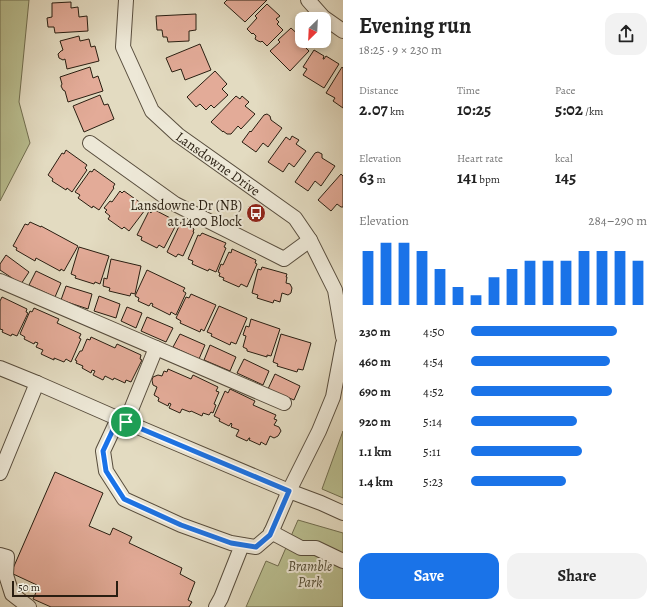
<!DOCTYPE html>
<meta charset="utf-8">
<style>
:root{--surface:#fff;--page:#f2f2f2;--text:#222;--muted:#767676;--accent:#1a73e8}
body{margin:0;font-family:Alegreya,serif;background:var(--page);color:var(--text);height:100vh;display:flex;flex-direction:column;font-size:15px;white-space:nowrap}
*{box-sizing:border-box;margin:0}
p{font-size:13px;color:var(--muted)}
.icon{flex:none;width:22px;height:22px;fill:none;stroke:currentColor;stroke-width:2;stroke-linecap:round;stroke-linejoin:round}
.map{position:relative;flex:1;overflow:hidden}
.side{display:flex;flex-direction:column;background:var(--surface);width:320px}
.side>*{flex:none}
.needle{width:26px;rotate:204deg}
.fabs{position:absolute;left:295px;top:12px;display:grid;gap:8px}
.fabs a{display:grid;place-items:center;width:36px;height:36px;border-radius:8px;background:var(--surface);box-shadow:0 2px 6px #0003;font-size:20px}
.scale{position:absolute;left:12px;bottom:10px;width:106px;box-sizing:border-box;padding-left:4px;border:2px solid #291e11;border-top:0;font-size:11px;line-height:14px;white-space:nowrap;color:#291e11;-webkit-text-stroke:3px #ede8d7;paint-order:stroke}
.pin{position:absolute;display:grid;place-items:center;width:34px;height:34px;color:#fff;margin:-17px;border:2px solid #fff;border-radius:50%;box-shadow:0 1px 4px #0007}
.round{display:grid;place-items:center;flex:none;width:42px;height:42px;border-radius:12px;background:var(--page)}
.summary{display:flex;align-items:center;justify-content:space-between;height:68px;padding:0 16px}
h1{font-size:22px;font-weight:700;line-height:30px}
.metrics{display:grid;grid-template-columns:repeat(3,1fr);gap:6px;height:68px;padding:4px 16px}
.metrics div{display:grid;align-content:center}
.metrics b{font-size:17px;font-weight:700}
.metrics small{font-size:11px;font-weight:400}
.metrics p{font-size:11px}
.chart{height:112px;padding:8px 16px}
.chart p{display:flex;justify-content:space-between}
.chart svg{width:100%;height:72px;margin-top:4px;stroke:var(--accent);stroke-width:6}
.primary-button{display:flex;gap:8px;margin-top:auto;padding:8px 16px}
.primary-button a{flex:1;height:46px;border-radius:12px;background:var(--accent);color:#fff;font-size:16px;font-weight:700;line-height:46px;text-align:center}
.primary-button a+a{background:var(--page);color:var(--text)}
ul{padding:0 16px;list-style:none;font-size:13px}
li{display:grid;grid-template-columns:64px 48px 1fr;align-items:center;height:30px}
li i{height:10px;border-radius:5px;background:var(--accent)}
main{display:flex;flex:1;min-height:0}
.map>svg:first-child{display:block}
.green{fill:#b9be90;stroke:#716e50}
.building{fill:#e3ab98;stroke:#291e11}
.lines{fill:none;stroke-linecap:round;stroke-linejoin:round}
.minor-casing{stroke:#584d3d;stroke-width:16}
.minor{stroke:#ede8d7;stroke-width:14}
.route-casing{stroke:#fff;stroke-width:8}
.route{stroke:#1a73e8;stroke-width:5}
.labels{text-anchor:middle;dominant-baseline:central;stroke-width:4;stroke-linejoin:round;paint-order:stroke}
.street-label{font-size:14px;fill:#291e11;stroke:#ede8d7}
.poi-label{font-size:14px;fill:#291e11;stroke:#ede8d7;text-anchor:end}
.park-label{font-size:14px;font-style:italic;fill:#544e37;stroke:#ede8d7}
</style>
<main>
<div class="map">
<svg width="343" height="607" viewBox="0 0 343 607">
<rect width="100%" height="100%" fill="#e3dbc1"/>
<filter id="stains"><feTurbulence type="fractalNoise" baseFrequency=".005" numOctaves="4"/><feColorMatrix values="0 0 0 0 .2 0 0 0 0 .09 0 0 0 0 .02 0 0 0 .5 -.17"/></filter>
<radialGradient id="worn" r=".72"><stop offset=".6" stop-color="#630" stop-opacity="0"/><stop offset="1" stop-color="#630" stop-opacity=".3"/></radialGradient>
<path class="green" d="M0,0H29L19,102L30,143L0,201Z
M343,431V498L322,489Z
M298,520L343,533V607H246L266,561L278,566Z"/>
<path class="building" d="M227,0H267L245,22L224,3Z
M71,2V8L78,7L79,17L87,16L88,31L55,33L54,27H48L47,18L52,17V3Z
M267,4L280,16L276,19L279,22L277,24L283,30L267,46L262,41L261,42L258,41L255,39L256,36L253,33L252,34L247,29L257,18L255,16Z
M196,14V30L189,31V41L168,42L167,37H163L162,30H157L156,16Z
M291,28L302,38V40L300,42L309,51L290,71L270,51L280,42L278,40Z
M79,36L80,41L89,39L91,47L95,46L99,61L67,69L65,59L63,60L59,58L58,54L61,51L63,50L60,41Z
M200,44L211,70L185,80L181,69L172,72L166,58Z
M314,50L324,56L323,59H324L326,56L339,64L324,88L303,75L307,69L303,67Z
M90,67L93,78L98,76L103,91L68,102L65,91L63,90L61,86L62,84L60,77Z
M342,67L343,68V108L333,101L335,98L326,93Z
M215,71L227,84L222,89L228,95L214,108L211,105L206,110L200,104L196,107L187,97Z
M100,95L104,105L108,104L114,119L84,132L73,106Z
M236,96L240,99L242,96L249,102L245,106L255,114L241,129L238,126L231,134H227L223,131V132L211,122Z
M267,114L270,116L271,120L282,128L268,147L263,143L256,152L242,142L250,131L251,132L264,115Z
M292,136L299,140L296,144L306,151L294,167L289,163L283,172L268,162L286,137L290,140Z
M66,150L87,165L85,168L87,170L72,192L67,188L66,190L52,181L53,179L48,175L62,153L64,154Z
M318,152L322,154V158L335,166L321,186L315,181L308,191L295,182L315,153Z
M94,169L115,184L113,187L114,188L99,210L93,206L92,208L78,198L80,195L75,192L90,171L92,172Z
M341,174L343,176V207H341L337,204L331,211L318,200Z
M120,191L122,193L124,191L145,206L143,208L145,210L129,231L124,227L122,229L108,219L110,216L105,212L107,210L104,208L110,201L112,202Z
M153,209L176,221L174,225H176L164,248L159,245L157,248L141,240L142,237L137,235L149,211L151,213Z
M30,222L41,227V226L78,246L64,271L61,269L60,271L36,258L35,261L16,250L17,248L13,246L25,224L28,225Z
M181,222L194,229L193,232H194L183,256L178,254L176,257L167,252Z
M202,233L226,243L224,247L226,248L216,272L209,269L208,271L192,264L193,261L188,259L198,235L200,236Z
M79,247L109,256L100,284L95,282L94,284L75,278L76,276L71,274Z
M232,249L256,260L255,263L257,264L247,287L241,284L239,287L223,280L224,278L219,276L220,273L218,272L221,264L223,265L229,252L231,253Z
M6,255L29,272L21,284L0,270V264Z
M111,259L141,266L135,294L131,293L130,296L109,291L110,288L103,286L104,278L107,279Z
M262,267L287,274L286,277H287L286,283L290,284L292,288L291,293L288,295L282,293L280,302L274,300L273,303L257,298L258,295L252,293L258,269L261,270Z
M147,270L185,288L183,291L186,293L176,315L171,312L170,315L152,306L153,304L151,303L149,306L138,301L139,298L135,296Z
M36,271L61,283L55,297L29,285Z
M66,286L92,294L88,309L61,300Z
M191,294L216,305L204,331L201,329L200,332L180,323L181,321L176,318L186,297L189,298Z
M99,296L120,304L116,318L94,311Z
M2,297L27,309L26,312L28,313L17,336L12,334L11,336L2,332L3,330L0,329V301Z
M219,306L247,318L236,344L231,342L230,345L211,336L212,334L207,332Z
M127,307L142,313L136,328L121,321Z
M34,308L59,319L57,323L81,334L79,338L81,339L71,362L66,359L64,362L54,358V360L41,354L43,350L36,347L38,343L35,342L34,344L24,339L25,337L20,334L30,311L32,312Z
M147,317L173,328L166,342L141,331Z
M251,319L280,329L271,356L267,355V357L247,351V349L243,347L246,336L243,335L246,326L249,327Z
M180,334L205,345L199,359L173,347Z
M281,334L311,343L303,370L298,369L297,372L277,366L278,364L273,362Z
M91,337L115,348L117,344L141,355L140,359L142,360L131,382L126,380L125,383L114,378L113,380L105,376L103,380L93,375L95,371L92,370L91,373L82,368L83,366L76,363L77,361L75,360L80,351H82L87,339L90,340Z
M210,345L236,357L230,371L204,360Z
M244,359L269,371L263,385L237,373Z
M168,369L191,379L193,375L218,387L216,391L219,392L214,404L216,405L213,413L211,412L209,415L203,413L202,416L191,411L190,412L182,409L180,413L169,408L171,404L169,403L168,406L158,401L159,398L154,395L157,387L153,385L152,380L153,377L158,375L162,376L164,371L167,372Z
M275,374L300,386L294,400L268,389Z
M230,389L255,401L253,405L276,415L274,419L277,420L274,425L279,427L281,431L278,436L274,438L270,436L266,445L261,442L260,445L249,440L250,438H249L247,441L236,436L239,430L231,427L232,424L231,423L229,426L219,421L220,419L214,416L225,391L228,393Z
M55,472L103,493L89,526L110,535L113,528L132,537L129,543L182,568L180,574L195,582L188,600L192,602L189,607H51L33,599L39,586L11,573Z"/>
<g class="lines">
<g class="minor-casing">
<g id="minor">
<path id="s1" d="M126,0L123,47L152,111L178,135L295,218L310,240L335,290L343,337"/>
<path d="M308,0L323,17L343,31"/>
<path d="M90,143L175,204L284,259L310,240"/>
<path d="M0,281L284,403"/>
<path d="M0,368L37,383L126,422L289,491L321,503L343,513"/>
<path d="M118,419L103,451L106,471L124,499L181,525L231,543L256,547L270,535L289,491L319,431L333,397L343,344"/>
<path d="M126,422L156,348"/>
<path d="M0,473L37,383"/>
<path d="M271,532L301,548H316L343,561"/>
<path d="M0,555L7,557L6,575L12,594L29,607"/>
<path d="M216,607L221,598L242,545"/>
</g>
</g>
<use href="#minor" class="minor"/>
</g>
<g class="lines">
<g class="route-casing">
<path id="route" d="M118,419L289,491L270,535L256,547L231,543L181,525L124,499L106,471L103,451Z"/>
</g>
<use href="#route" class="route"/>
</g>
<defs>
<g id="bus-disc" transform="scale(1)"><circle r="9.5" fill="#8f2418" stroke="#ede8d7"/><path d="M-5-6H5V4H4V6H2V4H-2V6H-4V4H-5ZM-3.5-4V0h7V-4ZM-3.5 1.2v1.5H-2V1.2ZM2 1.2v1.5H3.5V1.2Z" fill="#fff"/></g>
</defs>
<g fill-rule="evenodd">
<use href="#bus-disc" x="256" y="213"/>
</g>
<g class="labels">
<g class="street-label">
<text stroke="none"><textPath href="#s1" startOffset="202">Lansdowne Drive</textPath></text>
</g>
<g class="poi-label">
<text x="242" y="205">Lansdowne Dr (NB)<tspan x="242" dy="16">at 1400 Block</tspan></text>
</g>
<g class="park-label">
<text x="310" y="566">Bramble<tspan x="310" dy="16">Park</tspan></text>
</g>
</g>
<rect width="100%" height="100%" filter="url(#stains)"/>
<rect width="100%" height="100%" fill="url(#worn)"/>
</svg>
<div class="fabs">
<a><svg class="needle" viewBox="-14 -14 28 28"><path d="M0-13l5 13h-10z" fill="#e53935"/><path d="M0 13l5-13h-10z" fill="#767676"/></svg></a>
</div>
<div class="scale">50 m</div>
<div class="pin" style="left:126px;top:422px;background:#1e9e55"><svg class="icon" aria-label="arrive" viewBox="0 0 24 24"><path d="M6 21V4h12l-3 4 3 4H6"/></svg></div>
</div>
<section class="side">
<div class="summary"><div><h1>Evening run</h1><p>18:25 · 9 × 230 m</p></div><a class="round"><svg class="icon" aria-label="share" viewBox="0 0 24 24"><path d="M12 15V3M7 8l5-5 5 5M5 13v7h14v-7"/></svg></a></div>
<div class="metrics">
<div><p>Distance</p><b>2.07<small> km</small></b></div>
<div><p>Time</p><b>10:25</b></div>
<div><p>Pace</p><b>5:02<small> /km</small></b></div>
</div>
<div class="metrics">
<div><p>Elevation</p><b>63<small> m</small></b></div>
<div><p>Heart rate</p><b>141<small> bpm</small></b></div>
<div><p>kcal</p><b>145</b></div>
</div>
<div class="chart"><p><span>Elevation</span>284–290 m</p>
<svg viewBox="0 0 160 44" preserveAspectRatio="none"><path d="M5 44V11M15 44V6M25 44V6M35 44V11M45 44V22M55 44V33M65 44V38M75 44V27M85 44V22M95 44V17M105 44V17M115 44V17M125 44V11M135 44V11M145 44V11M155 44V17"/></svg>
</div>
<ul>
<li><b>230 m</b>4:50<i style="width:83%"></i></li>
<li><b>460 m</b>4:54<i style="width:79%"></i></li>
<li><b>690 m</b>4:52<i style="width:80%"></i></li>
<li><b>920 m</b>5:14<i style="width:60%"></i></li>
<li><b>1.1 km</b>5:11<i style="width:63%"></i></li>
<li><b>1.4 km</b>5:23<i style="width:54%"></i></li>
</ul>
<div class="primary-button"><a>Save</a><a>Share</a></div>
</section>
</main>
